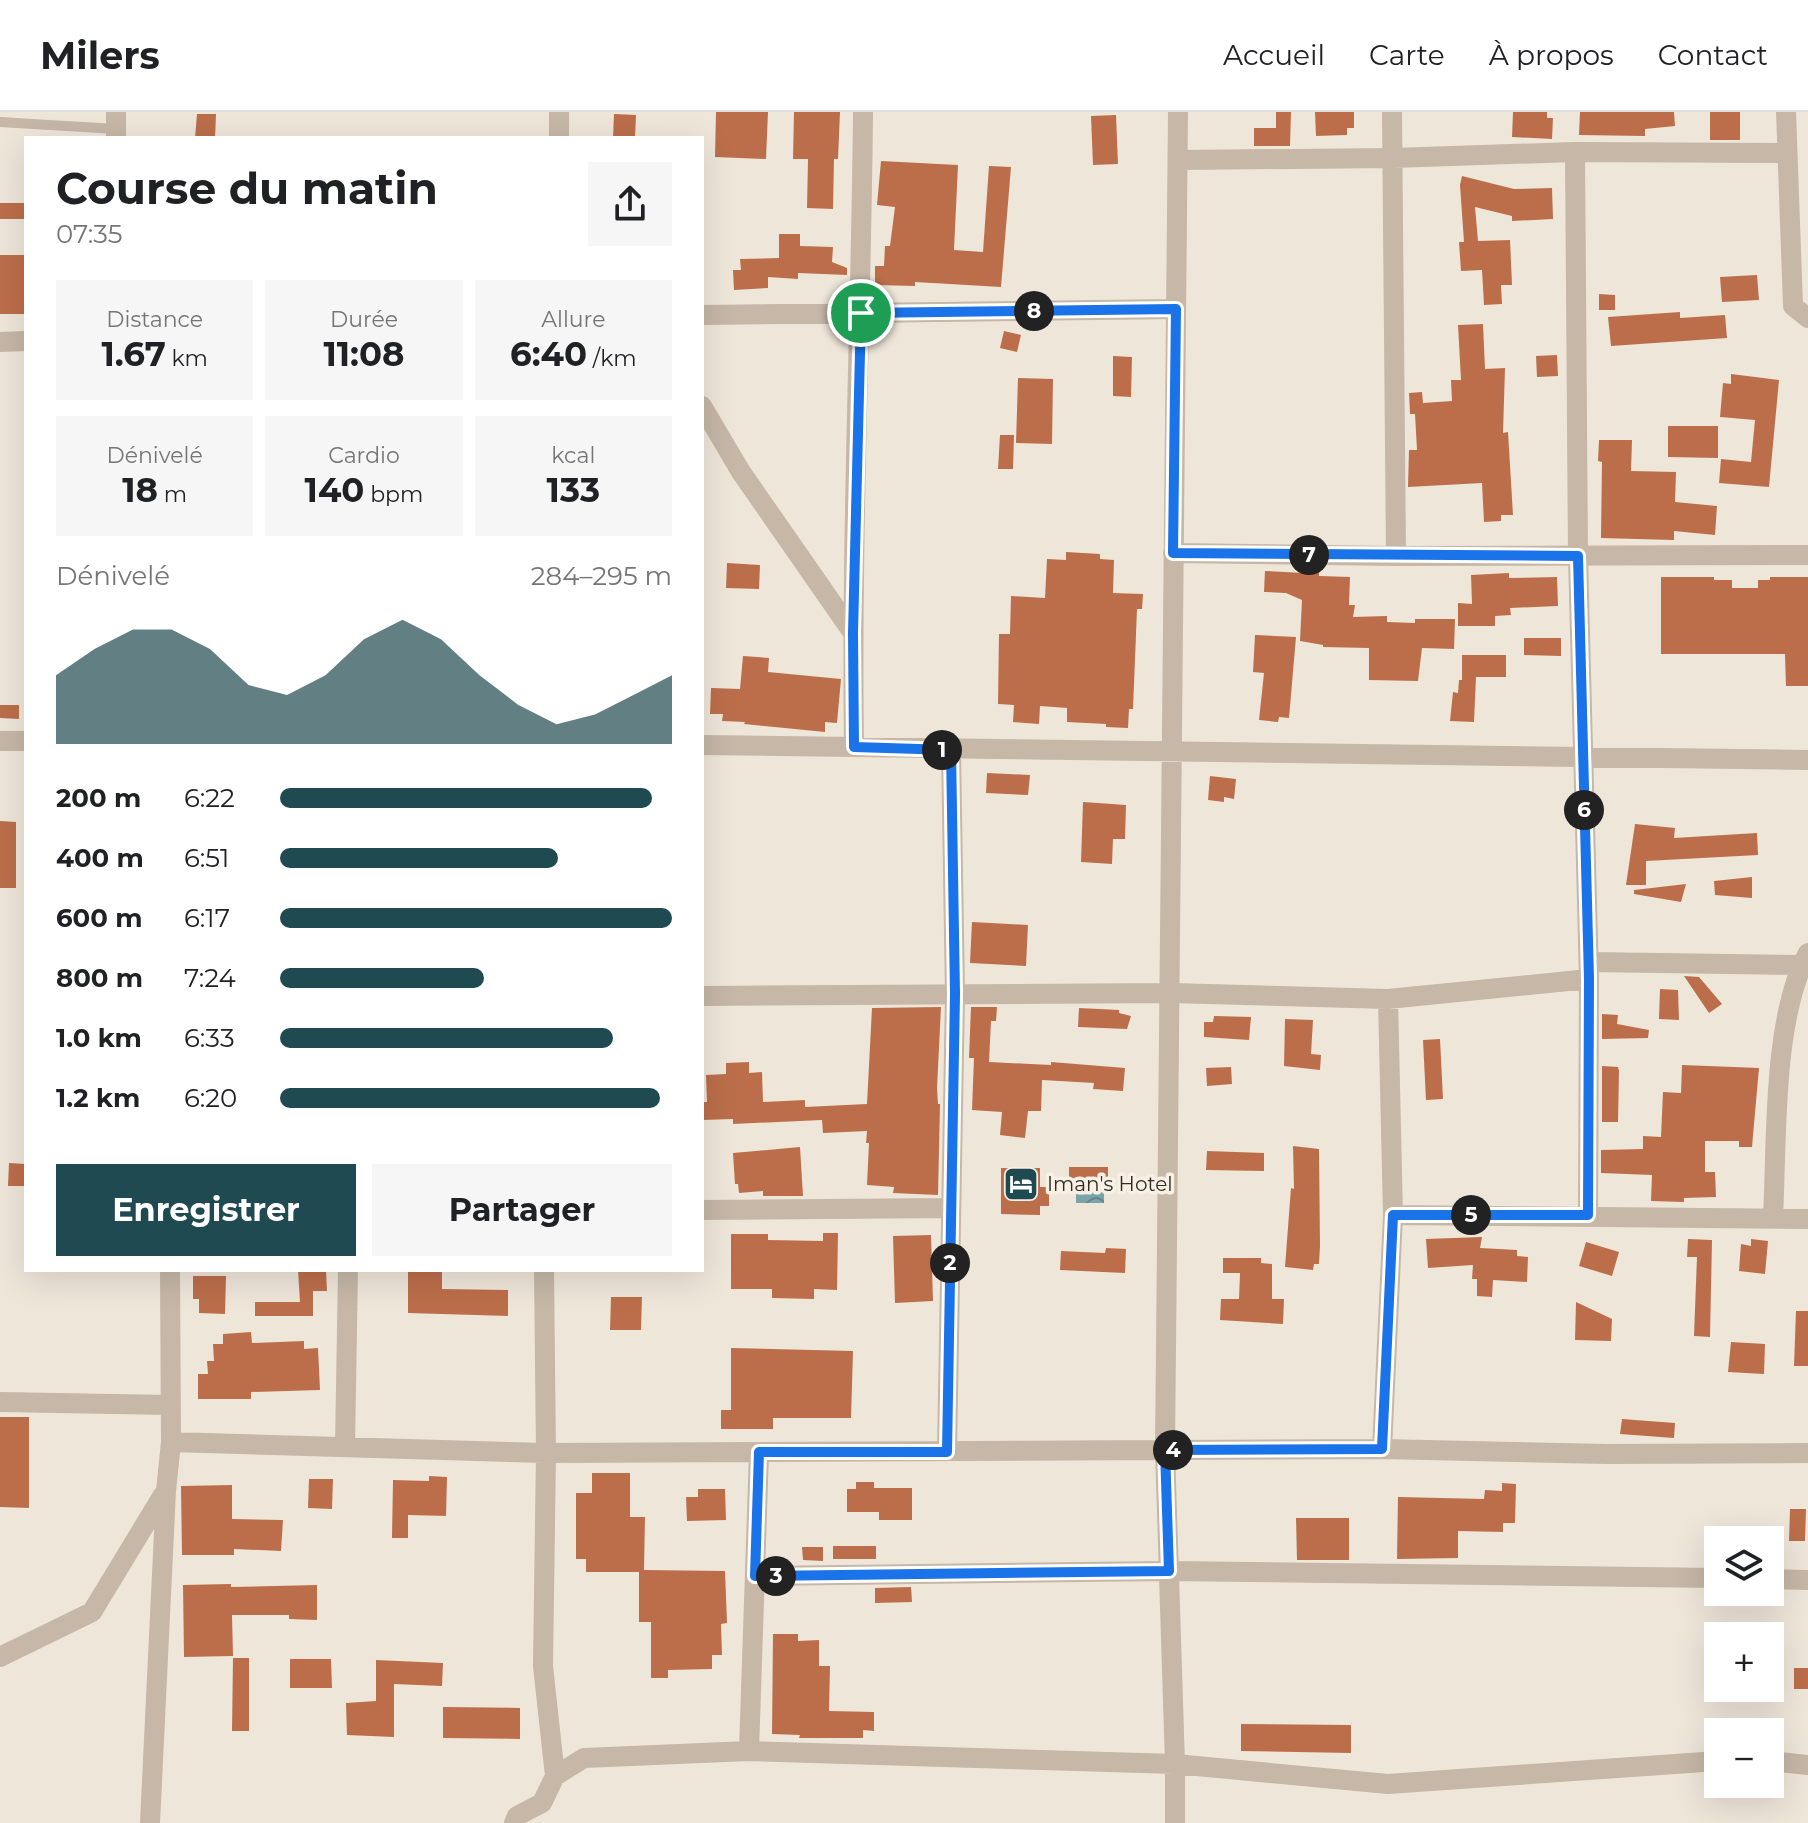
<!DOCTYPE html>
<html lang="fr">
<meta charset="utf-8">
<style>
:root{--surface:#fff;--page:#f6f6f6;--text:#202124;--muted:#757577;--line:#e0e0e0;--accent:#204a51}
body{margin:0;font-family:Montserrat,sans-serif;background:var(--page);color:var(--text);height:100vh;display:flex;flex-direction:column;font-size:30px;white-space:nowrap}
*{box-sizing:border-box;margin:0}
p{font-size:26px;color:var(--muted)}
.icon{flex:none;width:44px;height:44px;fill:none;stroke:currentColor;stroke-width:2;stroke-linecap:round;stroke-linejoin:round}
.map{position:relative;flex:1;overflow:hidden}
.details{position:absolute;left:24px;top:24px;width:680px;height:1136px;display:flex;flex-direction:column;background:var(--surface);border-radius:0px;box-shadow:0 8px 32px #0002}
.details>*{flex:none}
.buttons{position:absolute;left:1704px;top:1414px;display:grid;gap:16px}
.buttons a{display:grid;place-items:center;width:80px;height:80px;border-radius:0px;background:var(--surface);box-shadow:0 8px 32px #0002;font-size:40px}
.pin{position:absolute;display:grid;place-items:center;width:68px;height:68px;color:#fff;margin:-34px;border:4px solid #fff;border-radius:50%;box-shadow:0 2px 8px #0007}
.km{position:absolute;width:40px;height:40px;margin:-20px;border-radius:50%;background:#222;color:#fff;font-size:22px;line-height:40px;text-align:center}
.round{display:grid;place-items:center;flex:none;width:84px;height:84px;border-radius:0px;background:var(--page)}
.headline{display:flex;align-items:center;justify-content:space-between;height:136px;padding:0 32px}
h1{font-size:44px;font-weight:700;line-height:60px}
.figures{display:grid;grid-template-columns:repeat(3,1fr);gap:12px;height:136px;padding:8px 32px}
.figures div{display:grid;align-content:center;border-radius:0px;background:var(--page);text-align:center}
.figures b{font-size:34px;font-weight:700}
.figures small{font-size:22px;font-weight:400}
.figures p{font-size:22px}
.chart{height:224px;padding:16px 32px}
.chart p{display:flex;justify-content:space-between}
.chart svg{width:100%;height:144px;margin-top:8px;fill:var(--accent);opacity:.7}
.primary-button{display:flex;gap:16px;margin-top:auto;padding:16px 32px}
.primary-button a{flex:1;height:92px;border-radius:0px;background:var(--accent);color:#fff;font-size:32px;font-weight:700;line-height:92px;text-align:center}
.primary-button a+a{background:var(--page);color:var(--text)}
ul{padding:0 32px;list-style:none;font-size:26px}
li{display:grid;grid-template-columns:128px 96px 1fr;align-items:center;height:60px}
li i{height:20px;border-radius:10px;background:var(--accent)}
header{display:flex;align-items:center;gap:48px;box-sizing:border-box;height:112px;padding:0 40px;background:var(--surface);border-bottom:2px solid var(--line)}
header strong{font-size:38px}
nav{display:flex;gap:44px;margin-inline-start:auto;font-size:28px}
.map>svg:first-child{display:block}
.water{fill:url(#water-waves)}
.building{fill:#bc6e4a}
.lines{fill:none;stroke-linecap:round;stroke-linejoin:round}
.lane{stroke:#c6b7a7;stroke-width:10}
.street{stroke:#c6b7a7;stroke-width:20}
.route-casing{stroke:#fff;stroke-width:16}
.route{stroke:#1a73e8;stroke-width:10}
.labels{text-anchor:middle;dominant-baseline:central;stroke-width:7;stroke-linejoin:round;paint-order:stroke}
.poi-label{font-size:20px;fill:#332b27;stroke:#f7f0e5;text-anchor:start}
</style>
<header>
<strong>Milers</strong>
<nav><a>Accueil</a><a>Carte</a><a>À propos</a><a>Contact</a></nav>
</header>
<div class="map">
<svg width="1808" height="1711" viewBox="0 0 1808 1711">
<defs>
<pattern id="water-waves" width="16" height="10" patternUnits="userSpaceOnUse" patternTransform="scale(2)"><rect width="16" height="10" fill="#7ba4aa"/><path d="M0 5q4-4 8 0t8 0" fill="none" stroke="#65868a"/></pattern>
</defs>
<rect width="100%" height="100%" fill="#efe6da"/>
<path class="water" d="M1076,1079H1104V1091H1076Z"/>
<path class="building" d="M716,0H768L766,47L715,45Z
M794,0H840L838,47H834L833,97L807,96L808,47H793Z
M1276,0H1291L1290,34H1254V16H1276Z
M1315,0H1354V16H1347V23L1316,24Z
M1513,0H1547V6H1553L1552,27L1512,25Z
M1580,0H1674L1675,14L1645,17V24L1579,23Z
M1710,0H1740V28H1710Z
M197,2H216L215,26H195Z
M614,2L636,3L635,26H613Z
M1116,3L1118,52L1093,53L1091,4Z
M881,49L958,53L954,138L983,140L989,54L1011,55L1001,175L915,170V174L875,173V154H884L885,134H890L895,95L877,93Z
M1462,64L1514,77L1552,76L1553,107L1512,109V104L1475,95L1478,129L1510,128L1512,173H1501L1502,192L1484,193L1482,158L1461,159L1459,130H1464L1460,73Z
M0,91H26V107H0Z
M779,122H800V134L833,135L832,150L847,156V163L798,161V167L768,165V176L734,178L733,158H741L740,147L779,146Z
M0,143H26V202H0Z
M1757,163L1759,188L1722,190L1720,165Z
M1599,182L1615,183V198H1599Z
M1680,200V206L1725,203L1727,226L1611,234L1608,205Z
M1483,212L1485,257L1505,256L1503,321L1508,320L1513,403H1501V409L1484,410L1482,371L1408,375L1409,338H1417L1415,302H1410L1409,281L1422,280L1423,291L1452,289L1451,268H1461L1458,213Z
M1004,219L1021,223L1017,240L1000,236Z
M1557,243L1558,264L1537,265L1536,244Z
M1113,244L1132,245L1131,285L1113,284Z
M1731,262L1779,268L1769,375L1719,371L1721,347L1751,350L1755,308L1720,305L1723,271L1731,272Z
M1018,266L1053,267L1052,332L1016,331Z
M1668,314H1718V346L1668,345Z
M1000,323H1014L1013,357H998Z
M1599,328H1632L1631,359L1676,360L1675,390L1717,394L1715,423L1674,419V428L1601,426L1602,350L1598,349Z
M1066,440L1100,442V447L1114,448L1113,481L1143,482L1142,497H1137L1133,597H1129L1128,616L1106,615V612L1067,610V596L1040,594L1039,612L1013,610L1014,593L998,592L999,522H1010L1011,484L1045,486L1047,447L1066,448Z
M727,451L760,453L759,477L726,476Z
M1304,457L1319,460V464L1350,465L1349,493H1355L1353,505L1387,504V510L1415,511V507H1455L1454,537L1422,536L1418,569L1369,568V536L1323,535V533L1300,529L1302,488L1286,481L1264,480L1265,459L1304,461Z
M1509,461V466L1557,465L1558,494L1510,496L1511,503L1495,504V514H1458V491L1472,492L1471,463Z
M1661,465H1714V468H1732V476H1758V468H1770V465H1808V574H1786L1785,542H1661Z
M1255,523L1296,525L1289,606L1279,605L1278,610L1259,608L1264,561L1253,560Z
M1524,526H1561V544L1524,543Z
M1462,543H1506V565H1476L1474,610L1450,609L1453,580L1458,581L1459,568H1462Z
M743,544L769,546L768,560L841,567L837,611L825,610V620L744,612L745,610L722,609L723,602H710L711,576L740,577Z
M0,593H19V607L0,606Z
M987,661L1030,663L1028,683L986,681Z
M1210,664L1236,667L1234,687L1224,685V690L1208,688Z
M1083,690L1126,693L1125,727H1113L1112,752L1081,750Z
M0,709L16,710V776H0Z
M1635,712L1675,716L1674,726L1757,721L1758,743L1646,749V773H1626Z
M1752,765V786L1715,783L1714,769Z
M1686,772L1681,790L1634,782V778Z
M972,810L1028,813L1026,854L970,851Z
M1684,864L1699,865L1722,892L1709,901Z
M1660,877L1678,878L1679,908L1659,907Z
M941,895L937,976L938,992H940L938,1083L893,1081L894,1075L867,1073L869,1031H866L867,1019L823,1021L822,1008L733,1012V1007L702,1008V990H707L706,963L726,962V951L749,950V961L762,960L763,990L805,988V995L867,992L872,896Z
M971,895H997L996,909H991L989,950L1051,953V950L1125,956L1123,979L1093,977L1094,971L1042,968L1041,999H1028L1025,1026L1000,1023L1002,1000L972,998L974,946H969Z
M1079,896L1119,898V901L1131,904L1127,917L1078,915Z
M1602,902L1618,903L1617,912L1649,918L1648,926L1602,927Z
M1214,904L1251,905L1249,928L1204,925V910H1213Z
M1285,907L1313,908L1311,942L1321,943L1320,958L1284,954Z
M1440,927L1443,987L1426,988L1423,928Z
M1682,953L1759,956L1752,1035H1739V1029H1705V1060H1715L1716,1085L1684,1086V1090L1651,1089L1652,1063L1601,1061V1038L1643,1037V1024L1661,1025L1663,980L1681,981Z
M1602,954L1618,955L1619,959L1618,1010H1602Z
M1231,955L1232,972L1207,974L1206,956Z
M1293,1034L1319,1037L1320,1134L1319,1152H1314L1313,1158L1285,1155L1291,1076L1294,1077Z
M800,1035L803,1084H763V1079L739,1081L738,1072H735L733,1041Z
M1207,1039L1264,1041V1059L1206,1058Z
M9,1051L26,1052V1074H8Z
M1069,1055H1108V1069H1069Z
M1001,1056H1040V1075H1049V1094H1040V1103L1001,1102Z
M823,1121H838L837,1178L814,1177V1187L772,1186V1177H731V1122H768V1128L823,1129Z
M931,1123L933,1189L895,1191L893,1124Z
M1482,1125L1480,1136L1517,1138V1144L1528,1145L1527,1170L1493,1168L1492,1185L1477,1184V1167H1472L1473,1153L1428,1156L1426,1127Z
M1688,1127L1712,1128L1710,1225L1694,1224L1697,1145H1687Z
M1751,1127L1768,1129L1765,1162L1739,1159L1741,1132L1751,1134Z
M1586,1130L1619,1140L1612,1164L1579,1154Z
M1106,1136L1126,1137L1125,1161L1060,1158L1061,1139L1105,1141Z
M1223,1146H1261V1151L1272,1152V1187H1284L1283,1212L1220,1208L1221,1187H1239L1240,1161H1223Z
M298,1158H326L327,1179H313V1204H255V1190H300Z
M408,1158H442V1177L508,1178V1204L408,1201Z
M193,1164H226L225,1202L199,1201V1187H193Z
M611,1185H642L641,1218H610Z
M1576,1190L1612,1207L1611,1229L1575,1228Z
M1796,1199H1808V1254H1794Z
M251,1220L252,1231L304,1229V1237L318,1236L320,1278L251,1280V1287H198V1262H208L207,1249H214L213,1232H223V1222Z
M1731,1230L1765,1232L1764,1262L1728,1260Z
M731,1236L853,1239L851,1306H773V1317H721V1298H731Z
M0,1305H29V1396L0,1395Z
M1622,1307L1675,1311L1674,1326L1620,1322Z
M592,1361H630V1405H645L644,1458L725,1459L727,1511L721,1512L722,1543H712V1557L668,1558V1566H651V1510H639V1460H586V1447H576V1381H592Z
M429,1364L447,1365L446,1404L408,1403V1426H392L393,1368L429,1369Z
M309,1367H333L332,1397L308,1396Z
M856,1370H874V1376H912V1408H879V1400H847V1377H856Z
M1502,1371L1516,1372L1515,1411H1503V1420L1458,1419V1446L1397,1447L1398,1385L1484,1387L1485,1378L1502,1379Z
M232,1373V1407L283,1408L281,1439L234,1437V1443H182L181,1374Z
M698,1377H725L726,1408L687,1409L686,1385H698Z
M1790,1397H1806L1805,1429H1789Z
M1296,1406H1349V1448H1297Z
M833,1434H876V1447H833Z
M802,1435H823V1449L803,1448Z
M231,1472V1475L317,1473V1508L289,1507V1503H232L233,1544L184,1545L183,1473Z
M911,1475L912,1490L875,1491V1476Z
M773,1522H798V1529L819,1528V1554H830L829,1599L874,1600V1619L863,1618V1626H799L800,1623L772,1622Z
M233,1546H249V1619H232Z
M290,1547H331L332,1576H290Z
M376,1548L443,1551L442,1574L394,1572V1625L347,1623L346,1591L376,1589Z
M1794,1556H1808V1577H1794Z
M443,1595L520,1596V1627L443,1626Z
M1241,1612L1351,1613V1641L1241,1639Z"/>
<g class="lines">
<path class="lane" d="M0,10L116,17"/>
<path class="street" d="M1392,0L1396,444
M1786,0L1793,194L1808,206
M116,26V0
M559,26V0
M1575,40L1578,444L1589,867L1588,1103
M1178,48L1392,46L1575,40L1786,41
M702,203L1176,197
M0,230L26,229
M702,294L741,360L853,521
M1173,441L1396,444L1808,443
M0,629H26
M702,633L1808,648
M854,635C851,423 861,212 863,0
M1589,850L1802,853
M702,884L1171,881L1388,887L1589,867
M702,1098L951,1096
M1393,1103L1808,1107
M1773,1106C1777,1030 1772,908 1808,841
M0,1290L170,1293
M171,1330L546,1341L1382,1337L1607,1342L1808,1341
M345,1334L348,1158
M1382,1337L1393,1103L1388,887
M947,1340L955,882L951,638
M755,1464L1169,1459L1718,1466
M1770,1467L1808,1468
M0,1545L92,1500L163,1383
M749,1639L759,1340
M1770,1649L1808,1653
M555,1664L584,1646L749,1639L1175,1652L1388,1672L1718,1649
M150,1711L166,1379L171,1330L170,1158
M514,1711L517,1704L542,1691L555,1664L543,1554L546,1341L544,1158
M1175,1711V1652L1165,1338L1178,0"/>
</g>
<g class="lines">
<g class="route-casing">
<path id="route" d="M1176,197L1173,441L1578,444L1589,867L1588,1103H1393L1382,1337L1165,1338L1169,1459L755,1464L759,1340H947L955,882L951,638L854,635L853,521L861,201Z"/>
</g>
<use href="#route" class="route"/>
</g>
<defs>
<g id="hotel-square" transform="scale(1.8)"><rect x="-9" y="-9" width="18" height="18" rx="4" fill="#204a51" stroke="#f7f0e5"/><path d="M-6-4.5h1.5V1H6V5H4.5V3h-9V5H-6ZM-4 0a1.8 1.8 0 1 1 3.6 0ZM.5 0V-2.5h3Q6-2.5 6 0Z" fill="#fff"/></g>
</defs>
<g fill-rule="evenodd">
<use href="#hotel-square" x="1021" y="1072"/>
</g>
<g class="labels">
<g class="poi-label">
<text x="1047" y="1072">Iman's Hotel</text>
</g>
</g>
</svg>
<div class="buttons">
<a><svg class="icon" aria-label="layers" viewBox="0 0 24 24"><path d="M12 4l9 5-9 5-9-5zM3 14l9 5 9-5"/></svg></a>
<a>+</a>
<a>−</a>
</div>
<div class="pin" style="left:861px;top:201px;background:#1e9e55"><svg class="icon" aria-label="arrive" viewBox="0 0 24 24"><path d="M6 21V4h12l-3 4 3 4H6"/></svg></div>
<b class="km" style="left:942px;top:638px">1</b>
<b class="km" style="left:950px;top:1151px">2</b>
<b class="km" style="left:776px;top:1464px">3</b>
<b class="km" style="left:1173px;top:1338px">4</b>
<b class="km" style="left:1471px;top:1103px">5</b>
<b class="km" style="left:1584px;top:698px">6</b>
<b class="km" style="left:1309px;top:443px">7</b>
<b class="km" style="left:1034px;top:199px">8</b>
<section class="details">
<div class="headline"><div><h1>Course du matin</h1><p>07:35</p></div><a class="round"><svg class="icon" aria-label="share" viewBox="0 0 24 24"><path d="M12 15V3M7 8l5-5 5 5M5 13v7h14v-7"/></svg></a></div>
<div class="figures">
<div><p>Distance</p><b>1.67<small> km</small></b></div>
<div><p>Durée</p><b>11:08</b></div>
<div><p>Allure</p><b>6:40<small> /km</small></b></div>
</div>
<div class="figures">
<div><p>Dénivelé</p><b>18<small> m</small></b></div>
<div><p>Cardio</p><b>140<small> bpm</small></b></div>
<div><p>kcal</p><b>133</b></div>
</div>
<div class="chart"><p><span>Dénivelé</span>284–295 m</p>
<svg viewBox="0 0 160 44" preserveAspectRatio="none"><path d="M0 44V23L10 15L20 9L30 9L40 15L50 26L60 29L70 23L80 12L90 6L100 12L110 23L120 32L130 38L140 35L150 29L160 23V44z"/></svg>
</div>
<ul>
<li><b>200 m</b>6:22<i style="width:95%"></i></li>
<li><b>400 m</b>6:51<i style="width:71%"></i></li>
<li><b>600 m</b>6:17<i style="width:100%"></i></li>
<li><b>800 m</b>7:24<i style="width:52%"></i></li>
<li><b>1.0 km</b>6:33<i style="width:85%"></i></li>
<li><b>1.2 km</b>6:20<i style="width:97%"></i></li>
</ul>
<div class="primary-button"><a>Enregistrer</a><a>Partager</a></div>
</section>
</div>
